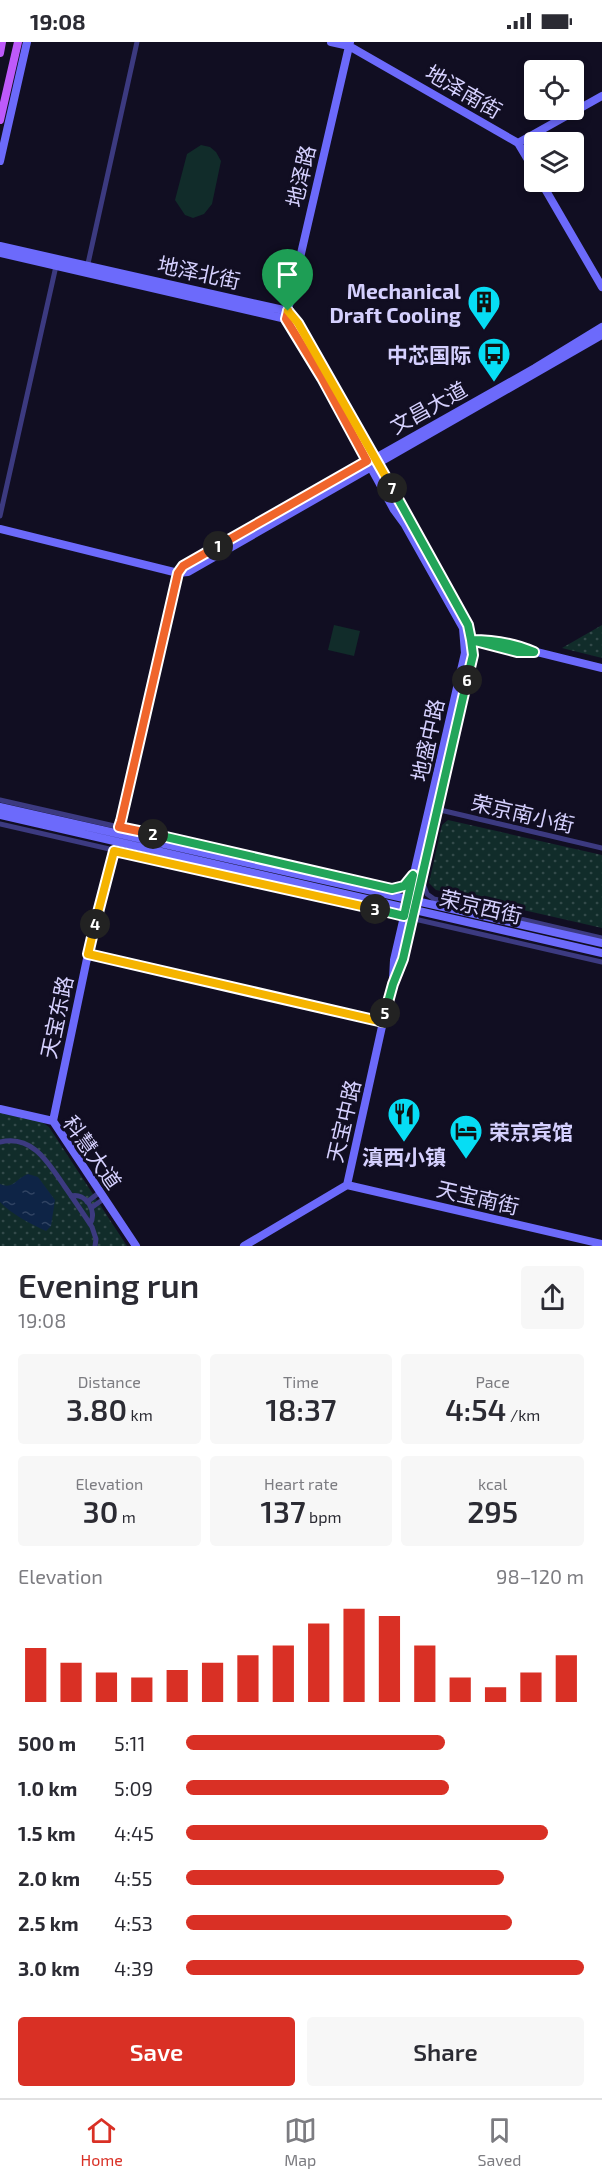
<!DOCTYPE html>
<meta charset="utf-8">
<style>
:root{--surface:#fff;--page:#f7f7f7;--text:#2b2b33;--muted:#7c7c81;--line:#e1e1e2;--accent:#d93025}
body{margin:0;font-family:"Exo 2","Noto Sans SC",sans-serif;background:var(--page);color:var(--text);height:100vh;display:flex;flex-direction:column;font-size:22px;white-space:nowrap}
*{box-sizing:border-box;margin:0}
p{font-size:20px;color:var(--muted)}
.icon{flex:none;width:33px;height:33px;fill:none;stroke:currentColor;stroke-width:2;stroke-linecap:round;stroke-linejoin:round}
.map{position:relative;height:1204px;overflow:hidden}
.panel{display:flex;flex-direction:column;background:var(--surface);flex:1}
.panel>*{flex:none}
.tools{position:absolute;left:524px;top:18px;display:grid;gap:12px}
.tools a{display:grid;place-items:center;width:60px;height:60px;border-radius:6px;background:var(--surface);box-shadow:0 3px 9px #0003;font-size:30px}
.pin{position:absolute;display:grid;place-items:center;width:51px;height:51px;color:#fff;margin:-62px -26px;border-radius:50% 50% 50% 0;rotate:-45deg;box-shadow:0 0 6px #0007}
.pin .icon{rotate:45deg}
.km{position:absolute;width:30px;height:30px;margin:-15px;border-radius:50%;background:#222;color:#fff;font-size:16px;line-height:30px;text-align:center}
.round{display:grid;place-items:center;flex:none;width:63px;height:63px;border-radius:6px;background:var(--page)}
.overview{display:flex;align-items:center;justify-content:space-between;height:102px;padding:0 18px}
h1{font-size:33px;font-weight:600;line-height:45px}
.figures{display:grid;grid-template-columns:repeat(3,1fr);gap:9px;height:102px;padding:6px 18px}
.figures div{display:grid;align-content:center;border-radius:6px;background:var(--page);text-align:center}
.figures b{font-size:30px;font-weight:600}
.figures small{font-size:16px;font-weight:400}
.figures p{font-size:16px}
.chart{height:168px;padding:12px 18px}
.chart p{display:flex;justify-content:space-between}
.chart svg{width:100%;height:108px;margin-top:6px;stroke:var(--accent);stroke-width:6}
.cta{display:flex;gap:12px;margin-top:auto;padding:12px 18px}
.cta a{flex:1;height:69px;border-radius:6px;background:var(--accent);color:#fff;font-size:24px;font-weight:600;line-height:69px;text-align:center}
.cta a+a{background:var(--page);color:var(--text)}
ul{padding:0 18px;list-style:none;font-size:20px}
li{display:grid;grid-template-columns:96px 72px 1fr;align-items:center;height:45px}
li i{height:15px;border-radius:8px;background:var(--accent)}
.status{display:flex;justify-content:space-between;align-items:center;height:42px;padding:0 30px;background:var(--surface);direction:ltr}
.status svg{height:16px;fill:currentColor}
.dock{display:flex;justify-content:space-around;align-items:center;height:84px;border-top:2px solid var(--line);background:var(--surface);font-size:16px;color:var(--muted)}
.dock a{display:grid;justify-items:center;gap:3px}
.dock .current{color:var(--accent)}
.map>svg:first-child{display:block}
.grass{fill:url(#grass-dots)}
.garden{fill:#112c2a}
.water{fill:url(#water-ripples)}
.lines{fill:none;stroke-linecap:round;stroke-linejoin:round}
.street{stroke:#3c3a80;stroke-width:5}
.secondary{stroke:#6c6afb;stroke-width:8}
.primary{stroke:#be5afb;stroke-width:8}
.split-1-casing{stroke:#fff;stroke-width:12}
.split-2-casing{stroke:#fff;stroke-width:12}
.split-3-casing{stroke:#fff;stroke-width:12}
.split-4-casing{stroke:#fff;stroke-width:12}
.split-5-casing{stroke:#fff;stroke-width:12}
.split-6-casing{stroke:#fff;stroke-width:12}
.split-7-casing{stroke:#fff;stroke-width:12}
.split-8-casing{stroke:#fff;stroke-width:12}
.split-1{stroke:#f0652b;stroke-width:8}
.split-2{stroke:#f0652b;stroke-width:8}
.split-3{stroke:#22a559;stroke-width:8}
.split-4{stroke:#f5b400;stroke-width:8}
.split-5{stroke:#f5b400;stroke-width:8}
.split-6{stroke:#22a559;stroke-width:8}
.split-7{stroke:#22a559;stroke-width:8}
.split-8{stroke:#f5b400;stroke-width:8}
.labels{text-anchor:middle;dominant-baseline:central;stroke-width:6;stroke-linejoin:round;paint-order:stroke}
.street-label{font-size:21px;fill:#d5d0fe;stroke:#110e22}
.poi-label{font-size:21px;font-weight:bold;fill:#d5d0fe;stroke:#110e22;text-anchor:end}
</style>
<div class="status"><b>19:08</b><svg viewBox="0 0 49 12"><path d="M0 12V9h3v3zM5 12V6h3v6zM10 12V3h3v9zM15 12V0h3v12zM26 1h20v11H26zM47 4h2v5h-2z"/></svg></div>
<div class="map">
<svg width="602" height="1204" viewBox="0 0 602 1204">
<defs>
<pattern id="grass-dots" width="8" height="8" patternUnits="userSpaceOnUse" patternTransform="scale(1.5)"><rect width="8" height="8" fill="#112c2a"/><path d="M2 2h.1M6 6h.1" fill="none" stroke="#334a4a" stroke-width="1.8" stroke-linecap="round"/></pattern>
<pattern id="water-ripples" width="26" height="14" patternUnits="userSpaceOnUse" patternTransform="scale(1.5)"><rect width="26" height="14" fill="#0e2446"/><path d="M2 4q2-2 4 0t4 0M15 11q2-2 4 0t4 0" fill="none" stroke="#304362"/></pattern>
</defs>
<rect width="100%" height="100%" fill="#110e22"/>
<path class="grass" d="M602,583V616L562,606Z
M448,778L602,813V886L436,848L429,841L442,783Z
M0,1071L42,1080L49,1085L127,1204H0Z"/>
<path class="garden" d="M201,103L210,105L216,110L221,119L212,162L204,172L193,176L185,173L175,158L187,112Z
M334,583L360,589L354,614L328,608Z"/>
<path class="water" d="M28,1132L38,1135L55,1158L51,1184L46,1189C29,1181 13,1173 0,1160V1142C14,1148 16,1136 28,1132Z"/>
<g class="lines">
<path class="street" d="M87,226L137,0
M0,474L56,224
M0,758L392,847L404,844L412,835
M436,767L602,806
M0,782L602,920
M423,841L427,852L434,857L602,896
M88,912L383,980
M0,1100C33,1092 49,1122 65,1145C74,1158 83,1171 92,1185L96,1197L95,1204
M71,1154C86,1150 98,1170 90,1182
M87,1160L100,1150
M91,1166L105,1156"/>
<path class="secondary" d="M331,0L349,4L518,101L534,128
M518,101L602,54
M0,119L27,0
M541,140L602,245
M0,204L288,269L298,281L468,583L473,613L403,917L393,942L383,980L347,1143L244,1204
M0,211L286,277L322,336L394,468L405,483L463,586L465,611L394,918L393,937
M287,272L350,0
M0,487L178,531L188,530L602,293
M466,599H492L602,626
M481,601L517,610H527
M0,765L602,901
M0,773L602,911
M119,785L178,531L184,524L535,326L602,285
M0,1067L53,1079L136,1204
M53,1079L88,912L114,809
M347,1143L602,1202"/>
<path class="primary" d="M0,11L2,0
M0,78L18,0"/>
</g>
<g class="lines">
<g class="split-1-casing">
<path id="split-1" d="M218,504L367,419L322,336L286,277L288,269"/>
</g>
<g class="split-2-casing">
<path id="split-2" d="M153,792L119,785L121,779L178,531L183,524L218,504"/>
</g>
<g class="split-3-casing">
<path id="split-3" d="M153,792L392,847L404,844L413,833L404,874L375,867"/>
</g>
<g class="split-4-casing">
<path id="split-4" d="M95,882L114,809L375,867"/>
</g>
<g class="split-5-casing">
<path id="split-5" d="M95,882L88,912L383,980L385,971"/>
</g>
<g class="split-6-casing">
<path id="split-6" d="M385,971L393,942L403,917L467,638"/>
</g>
<g class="split-7-casing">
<path id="split-7" d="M392,446L468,583L471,598C492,598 514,601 534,610H517L471,598L473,613L467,638"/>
</g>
<g class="split-8-casing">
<path id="split-8" d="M288,269L298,281L392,446"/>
</g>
<use href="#split-1" class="split-1"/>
<use href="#split-2" class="split-2"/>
<use href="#split-3" class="split-3"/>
<use href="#split-4" class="split-4"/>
<use href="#split-5" class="split-5"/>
<use href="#split-6" class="split-6"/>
<use href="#split-7" class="split-7"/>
<use href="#split-8" class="split-8"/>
</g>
<defs>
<g id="building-pin" transform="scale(1.725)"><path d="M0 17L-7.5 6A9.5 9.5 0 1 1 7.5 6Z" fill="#06ddf4" stroke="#110e22"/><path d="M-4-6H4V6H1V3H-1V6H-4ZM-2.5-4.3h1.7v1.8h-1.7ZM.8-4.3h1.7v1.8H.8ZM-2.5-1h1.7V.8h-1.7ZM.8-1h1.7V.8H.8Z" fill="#111"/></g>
<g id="bus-pin" transform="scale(1.725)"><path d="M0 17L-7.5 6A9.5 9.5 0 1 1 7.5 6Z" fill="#06ddf4" stroke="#110e22"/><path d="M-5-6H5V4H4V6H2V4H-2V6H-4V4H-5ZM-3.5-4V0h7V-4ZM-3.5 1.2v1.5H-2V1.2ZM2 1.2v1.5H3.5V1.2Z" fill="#111"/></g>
<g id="restaurant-pin" transform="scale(1.725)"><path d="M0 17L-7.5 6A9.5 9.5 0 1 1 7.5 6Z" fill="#06ddf4" stroke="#110e22"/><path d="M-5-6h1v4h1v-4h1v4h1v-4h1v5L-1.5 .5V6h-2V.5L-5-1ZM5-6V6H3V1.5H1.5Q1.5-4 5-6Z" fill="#111"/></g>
<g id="hotel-pin" transform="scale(1.725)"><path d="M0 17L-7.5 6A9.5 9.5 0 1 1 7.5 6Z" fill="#06ddf4" stroke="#110e22"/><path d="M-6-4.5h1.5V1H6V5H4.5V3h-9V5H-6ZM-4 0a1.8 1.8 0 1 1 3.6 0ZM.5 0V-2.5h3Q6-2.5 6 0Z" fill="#111"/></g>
</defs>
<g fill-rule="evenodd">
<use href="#building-pin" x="484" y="260"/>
<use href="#bus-pin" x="494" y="312"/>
<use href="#restaurant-pin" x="404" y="1072"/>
<use href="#hotel-pin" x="466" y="1089"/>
</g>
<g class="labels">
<g class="street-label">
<text transform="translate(464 49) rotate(30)">地泽南街</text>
<text transform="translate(300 134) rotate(-77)">地泽路</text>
<text transform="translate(199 230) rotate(12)">地泽北街</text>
<text transform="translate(428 365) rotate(-29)">文昌大道</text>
<text transform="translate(427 698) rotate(-78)">地盛中路</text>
<text transform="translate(523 771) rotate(13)">荣京南小街</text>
<text transform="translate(481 864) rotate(13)">荣京西街</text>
<text transform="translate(56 975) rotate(-78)">天宝东路</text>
<text transform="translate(343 1079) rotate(-77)">天宝中路</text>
<text transform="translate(93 1110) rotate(55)">科慧大道</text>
<text transform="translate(478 1155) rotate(13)">天宝南街</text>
</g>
<g class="poi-label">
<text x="461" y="248">Mechanical<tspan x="461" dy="24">Draft Cooling</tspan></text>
<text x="471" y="312">中芯国际</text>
<text x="489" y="1089" text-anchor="start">荣京宾馆</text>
<text x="404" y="1114" text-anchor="middle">滇西小镇</text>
</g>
</g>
</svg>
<div class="tools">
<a><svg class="icon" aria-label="locate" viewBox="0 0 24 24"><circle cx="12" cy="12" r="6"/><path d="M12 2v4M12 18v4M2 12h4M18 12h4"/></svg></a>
<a><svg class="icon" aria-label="layers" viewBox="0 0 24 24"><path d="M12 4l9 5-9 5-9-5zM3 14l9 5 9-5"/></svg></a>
</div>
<div class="pin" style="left:288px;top:269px;background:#1e9e55"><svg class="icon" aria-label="arrive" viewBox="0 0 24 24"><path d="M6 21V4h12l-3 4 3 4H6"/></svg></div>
<b class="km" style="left:218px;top:504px">1</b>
<b class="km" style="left:153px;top:792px">2</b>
<b class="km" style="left:375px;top:867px">3</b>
<b class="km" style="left:95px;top:882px">4</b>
<b class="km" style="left:385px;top:971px">5</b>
<b class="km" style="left:467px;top:638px">6</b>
<b class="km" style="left:392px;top:446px">7</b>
</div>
<section class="panel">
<div class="overview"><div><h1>Evening run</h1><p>19:08</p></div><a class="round"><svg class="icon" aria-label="share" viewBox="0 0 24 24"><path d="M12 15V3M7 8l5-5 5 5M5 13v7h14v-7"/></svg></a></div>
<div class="figures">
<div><p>Distance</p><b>3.80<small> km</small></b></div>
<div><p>Time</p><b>18:37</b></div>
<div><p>Pace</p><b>4:54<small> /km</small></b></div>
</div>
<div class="figures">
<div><p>Elevation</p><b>30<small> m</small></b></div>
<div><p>Heart rate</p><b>137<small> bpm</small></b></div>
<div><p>kcal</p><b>295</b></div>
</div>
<div class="chart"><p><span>Elevation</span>98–120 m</p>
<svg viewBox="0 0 160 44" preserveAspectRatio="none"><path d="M5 44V22M15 44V28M25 44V32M35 44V34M45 44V31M55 44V28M65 44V25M75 44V21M85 44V12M95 44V6M105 44V9M115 44V21M125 44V34M135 44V38M145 44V32M155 44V25"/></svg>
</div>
<ul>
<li><b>500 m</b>5:11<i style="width:65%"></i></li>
<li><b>1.0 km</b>5:09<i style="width:66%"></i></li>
<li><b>1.5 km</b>4:45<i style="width:91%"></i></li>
<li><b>2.0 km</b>4:55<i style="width:80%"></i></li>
<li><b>2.5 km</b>4:53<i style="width:82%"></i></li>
<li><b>3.0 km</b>4:39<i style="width:100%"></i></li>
</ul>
<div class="cta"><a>Save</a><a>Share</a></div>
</section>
<nav class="dock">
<a class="current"><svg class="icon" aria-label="home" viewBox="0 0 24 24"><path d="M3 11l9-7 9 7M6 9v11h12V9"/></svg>Home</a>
<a><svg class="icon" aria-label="map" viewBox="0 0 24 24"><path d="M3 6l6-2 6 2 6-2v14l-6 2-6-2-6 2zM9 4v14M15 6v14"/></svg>Map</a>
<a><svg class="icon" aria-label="saved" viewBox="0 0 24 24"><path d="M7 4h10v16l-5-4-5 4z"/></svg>Saved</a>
</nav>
